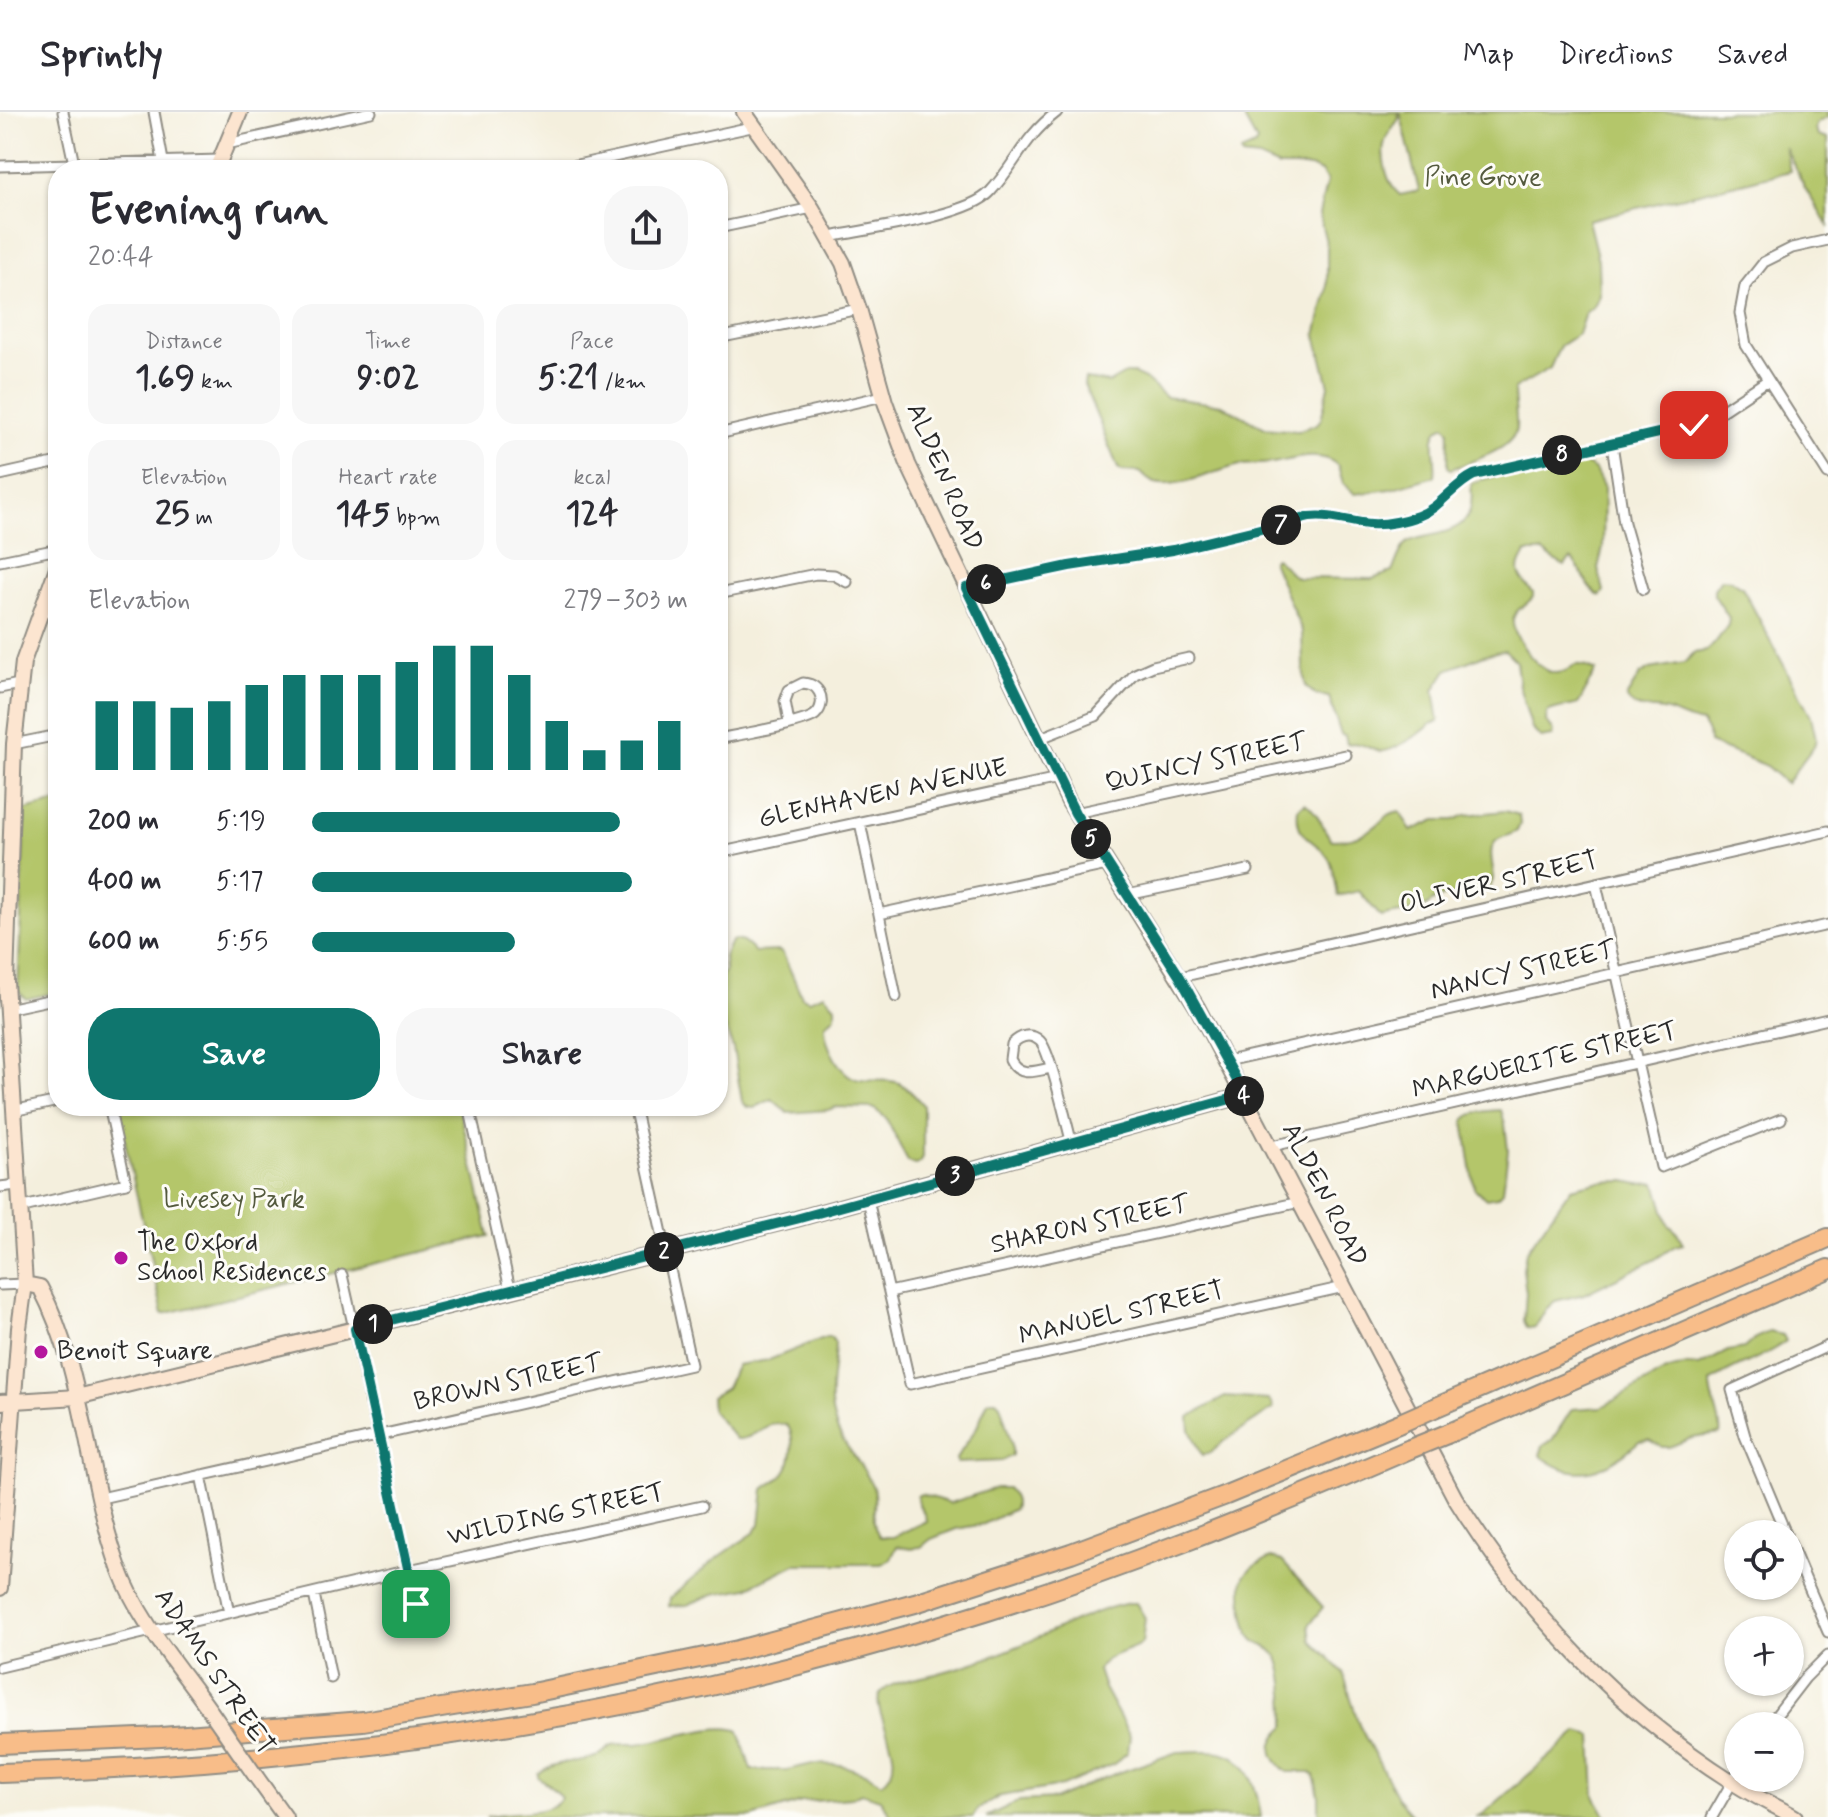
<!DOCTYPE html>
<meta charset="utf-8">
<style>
:root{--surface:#fff;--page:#f7f7f7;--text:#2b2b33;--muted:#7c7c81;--line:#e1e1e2;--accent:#0f766e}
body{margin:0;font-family:Mynerve,sans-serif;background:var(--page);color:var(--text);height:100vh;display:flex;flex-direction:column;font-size:30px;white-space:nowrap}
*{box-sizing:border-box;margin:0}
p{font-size:26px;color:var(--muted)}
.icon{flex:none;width:44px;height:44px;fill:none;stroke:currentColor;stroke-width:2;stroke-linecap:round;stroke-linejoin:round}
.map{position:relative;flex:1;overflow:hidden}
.side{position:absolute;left:48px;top:48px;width:680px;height:956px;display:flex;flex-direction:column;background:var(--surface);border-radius:32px;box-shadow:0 2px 6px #0004}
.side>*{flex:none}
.buttons{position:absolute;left:1724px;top:1408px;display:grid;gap:16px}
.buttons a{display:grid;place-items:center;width:80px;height:80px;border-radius:50%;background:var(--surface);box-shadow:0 2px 6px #0004;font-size:40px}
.pin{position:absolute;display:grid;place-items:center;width:68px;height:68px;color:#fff;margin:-34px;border-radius:16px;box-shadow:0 4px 12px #0006}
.km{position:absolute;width:40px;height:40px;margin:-20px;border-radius:50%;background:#222;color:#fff;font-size:22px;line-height:40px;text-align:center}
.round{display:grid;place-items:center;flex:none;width:84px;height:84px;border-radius:32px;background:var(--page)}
.overview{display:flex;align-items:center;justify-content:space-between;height:136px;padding:0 40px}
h1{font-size:44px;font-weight:700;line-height:60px}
.metrics{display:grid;grid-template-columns:repeat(3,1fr);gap:12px;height:136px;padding:8px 40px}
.metrics div{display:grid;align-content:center;border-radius:20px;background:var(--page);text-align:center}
.metrics b{font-size:34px;font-weight:700}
.metrics small{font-size:22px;font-weight:400}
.metrics p{font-size:22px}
.chart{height:224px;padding:16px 40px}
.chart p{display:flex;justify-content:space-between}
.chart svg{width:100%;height:144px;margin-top:8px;stroke:var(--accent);stroke-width:6}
.button{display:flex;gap:16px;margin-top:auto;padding:16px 40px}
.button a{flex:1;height:92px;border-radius:32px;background:var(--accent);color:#fff;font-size:32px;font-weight:700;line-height:92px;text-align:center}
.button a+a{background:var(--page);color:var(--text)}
ul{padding:0 40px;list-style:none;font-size:26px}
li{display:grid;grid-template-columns:128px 96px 1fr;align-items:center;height:60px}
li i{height:20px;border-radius:10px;background:var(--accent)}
header{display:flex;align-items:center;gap:48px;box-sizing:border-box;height:112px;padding:0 40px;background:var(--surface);border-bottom:2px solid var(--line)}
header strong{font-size:38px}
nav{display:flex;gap:44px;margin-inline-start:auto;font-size:28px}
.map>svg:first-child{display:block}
.green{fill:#b4c66a;stroke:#70784a;stroke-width:2}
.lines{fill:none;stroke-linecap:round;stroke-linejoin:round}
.minor-casing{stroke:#908d84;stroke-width:13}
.secondary-casing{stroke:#908d84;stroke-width:18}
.motorway-casing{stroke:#908d84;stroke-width:22}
.minor{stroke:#fff;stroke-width:9}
.secondary{stroke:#fce5d0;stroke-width:14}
.motorway{stroke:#f8bd89;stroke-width:18}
.secondary-bridge-casing{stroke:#908d84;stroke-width:18;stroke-linecap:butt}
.motorway-bridge-casing{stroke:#908d84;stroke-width:22;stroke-linecap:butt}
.secondary-bridge{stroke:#fce5d0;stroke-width:14}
.motorway-bridge{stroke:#f8bd89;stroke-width:18}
.route-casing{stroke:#fff;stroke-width:16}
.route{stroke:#0f766e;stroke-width:10}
.poi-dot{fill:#b5179e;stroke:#fdfcf7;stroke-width:3}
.labels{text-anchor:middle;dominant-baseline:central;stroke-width:6;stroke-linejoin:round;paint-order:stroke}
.park-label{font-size:26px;fill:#545a3e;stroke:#fdfcf7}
.street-label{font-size:26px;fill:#2b2b2b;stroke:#fdfcf7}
.poi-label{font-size:26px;fill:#2b2b2b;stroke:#fdfcf7;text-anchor:start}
</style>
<header>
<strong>Sprintly</strong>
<nav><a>Map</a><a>Directions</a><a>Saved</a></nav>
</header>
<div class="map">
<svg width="1828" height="1705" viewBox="0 0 1828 1705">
<rect width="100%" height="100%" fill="#fdfcf7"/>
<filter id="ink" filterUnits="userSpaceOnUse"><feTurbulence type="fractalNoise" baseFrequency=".0125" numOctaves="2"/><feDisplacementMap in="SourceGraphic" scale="16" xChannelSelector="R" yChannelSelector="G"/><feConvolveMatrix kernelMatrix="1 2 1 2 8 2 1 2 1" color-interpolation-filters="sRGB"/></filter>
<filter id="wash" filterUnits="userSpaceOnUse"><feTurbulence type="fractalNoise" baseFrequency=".006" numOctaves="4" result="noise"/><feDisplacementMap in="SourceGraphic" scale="32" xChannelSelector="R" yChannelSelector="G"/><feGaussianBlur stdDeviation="1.8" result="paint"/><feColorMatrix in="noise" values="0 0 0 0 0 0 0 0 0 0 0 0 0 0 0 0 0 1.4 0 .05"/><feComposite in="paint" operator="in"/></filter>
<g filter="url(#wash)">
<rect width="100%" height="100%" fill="#f4efdd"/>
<path class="green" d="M1245,0H1398L1399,7C1394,14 1388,21 1385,29C1380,45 1387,73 1400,83L1419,79L1400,0H1828V5L1817,11L1815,17L1818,24L1828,27V114L1805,76L1785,35L1790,59L1588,108L1598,148L1599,183L1594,194L1585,201L1578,222L1560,234L1550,256L1514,277C1514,290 1517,304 1516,317C1513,338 1469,350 1451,357L1448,355L1449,318L1445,313C1425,321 1438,344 1435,364L1390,377L1355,382L1343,371L1338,354C1323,339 1297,346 1278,350C1266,353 1253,351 1241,353C1216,358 1179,377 1155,371C1148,369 1145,364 1140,360L1122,359L1118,356L1084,273L1085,267L1109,271L1125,262H1134L1145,267L1166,285L1222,293L1265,316L1298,319L1317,312L1321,307L1329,274L1316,223L1327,179V134L1319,102L1327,69L1321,60L1311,55H1279L1259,46L1242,44L1241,40L1255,34L1257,30L1245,8Z
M1572,344L1595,358L1604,376L1603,436L1598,456L1604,479L1600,484C1585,477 1584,457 1571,447L1564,454L1542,440H1527C1513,460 1519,464 1533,481V485C1527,493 1515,497 1513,507C1511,524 1539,562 1557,561C1577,559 1567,545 1596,559C1590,566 1581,590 1578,592C1575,594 1557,595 1547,600L1546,610L1554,619L1553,624L1541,626L1532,617L1519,574L1516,549L1505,538L1484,543L1447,558L1434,578L1439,610L1431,612C1422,621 1390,642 1379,639C1366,636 1361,629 1347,632L1345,624L1341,623L1329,585L1316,583L1306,575L1303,557L1302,519L1272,449L1275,446C1284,451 1287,461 1297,466L1372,467L1392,460C1396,451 1399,439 1406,432C1411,427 1417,427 1424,425C1458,418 1476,412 1471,373L1473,370Z
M1721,467L1731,468L1742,475L1811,604L1816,627L1814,634L1786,671L1765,653L1709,631L1708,620L1702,611C1689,609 1681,605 1670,600C1654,593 1639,603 1626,586L1640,563L1650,557L1684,551L1694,541L1706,539L1715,531L1728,513L1729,506L1714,483V477Z
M58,690V880L26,887L18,879L25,698Z
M1305,691C1319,700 1321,716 1332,728C1348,728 1364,724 1377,713C1386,705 1388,701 1400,699L1411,719L1436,708H1454L1466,703L1505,699L1519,703L1520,712L1517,719C1510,724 1500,724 1495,730C1484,744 1502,765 1487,777C1477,786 1457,782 1445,784C1436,785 1431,792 1423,796C1414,800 1393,801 1381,805L1359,779L1338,784C1336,773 1334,755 1329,747C1317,726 1294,729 1298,696Z
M735,828L743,830L755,840L779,839L783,842L802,885L809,888L824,882L835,894V904L825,913C824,931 840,966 861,968C873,970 887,966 899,971C909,976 916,985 923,993V1046L920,1051L915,1053L908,1050L886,1006L873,996L836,995L828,998L788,1001L772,987L754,996L747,995L742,989L733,936L718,896V872L725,858L724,845L731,829Z
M117,994H459L489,1124L163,1202Z
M1501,998L1505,1012L1508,1038L1503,1079L1497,1085L1486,1087L1474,1076L1464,1009C1471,999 1489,999 1501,998Z
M1625,1069L1639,1072L1656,1071L1668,1112L1677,1120L1683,1132L1675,1134L1654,1148L1584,1182L1555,1189L1546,1197L1535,1216L1527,1215L1524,1209L1526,1181L1523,1157L1526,1140L1571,1076L1597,1070Z
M1769,1220L1783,1223L1786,1229C1763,1247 1734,1253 1711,1270C1710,1288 1723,1310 1720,1322L1692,1326L1669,1335H1662L1650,1328L1639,1329C1608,1358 1578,1374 1540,1343L1543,1334L1552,1328L1572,1297L1602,1295L1666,1259L1687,1253L1699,1254L1728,1239L1744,1236L1755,1226Z
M826,1225H831L835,1231C834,1266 822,1294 843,1328C853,1344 867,1359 873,1376C878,1393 868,1408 880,1425H893L926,1409C926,1399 916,1395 917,1384L921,1382L950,1391L996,1376H1007C1013,1383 1017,1389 1014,1397L984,1412L956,1417L931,1427L921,1435L908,1436L897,1434L891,1447L881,1452H795L747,1476L714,1482L687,1493L669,1494L670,1486L716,1447L755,1420L760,1412L764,1377C770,1372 781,1367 785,1360C793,1349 795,1326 788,1314C767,1304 755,1329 736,1327L712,1299L711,1285L726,1276L737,1253L769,1248Z
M1225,1285L1268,1288L1272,1291L1273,1297L1224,1329L1211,1340L1202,1343L1190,1318L1189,1305Z
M991,1288H996L1000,1292L1012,1333V1343L1002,1349L957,1351L956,1347L977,1315L988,1289Z
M1271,1446L1282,1449L1323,1495L1309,1513L1311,1528L1343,1560L1359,1613L1398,1687L1414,1705H1319V1684L1314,1663L1310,1660H1287C1268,1644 1267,1630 1286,1614C1286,1596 1286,1563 1278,1546C1274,1536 1262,1535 1254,1528C1245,1519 1238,1474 1245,1463C1251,1454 1262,1450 1271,1446Z
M1130,1491H1136L1145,1506L1142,1531C1127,1541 1106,1541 1098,1558L1104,1576L1130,1624L1128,1640L1114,1652L1062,1674L1001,1684L978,1697L973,1705H892L880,1687L861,1681L851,1686L802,1690L752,1705H486C509,1698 549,1705 561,1686L558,1680L538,1665V1662C556,1647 575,1652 596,1645C602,1643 606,1637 612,1634C619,1631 628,1632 636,1632C661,1630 719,1609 739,1619L751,1658H787L812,1652L841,1653L867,1662L882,1671C912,1650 873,1603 879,1585C885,1568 924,1566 939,1561C967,1554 995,1544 1021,1533C1057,1518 1092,1498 1130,1491Z
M1578,1620L1592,1624L1595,1684L1607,1705H1476L1483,1702Z
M1177,1640C1191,1640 1210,1637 1224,1641C1250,1647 1258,1682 1261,1705H986L1019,1689L1056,1687L1104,1666Z"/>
</g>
<g filter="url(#ink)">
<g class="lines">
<g class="minor-casing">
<path id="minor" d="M63,0L74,52
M154,0L163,49
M227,32L371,0
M0,54L220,48
M554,58L756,14
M718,116L812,96
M830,125C866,117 967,105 990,80C1016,52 1023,26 1057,0
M1828,128L1792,136L1764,150L1745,174L1740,201L1746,233L1828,362
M718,226L859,197
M718,322L883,284
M1612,332L1624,411L1643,477
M0,363L58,350
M0,449L58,437
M966,476L1059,456L1173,438L1310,405C1329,403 1343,408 1361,411C1379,414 1401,410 1418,404C1440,396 1453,373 1474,363L1694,313L1711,306L1768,268
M718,482L816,462L834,463L847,470
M40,501L58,497
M0,576L19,572
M718,627C736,623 804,612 815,603C822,597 823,587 819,580C815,573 810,572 803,571L789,578L785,589L789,611
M1038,627L1096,604L1135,562L1153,554L1189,546
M14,632L58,623
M1075,701L1346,643
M860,710L896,885
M718,741L1058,667
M1596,772L1661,1055L1781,1007
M1127,783L1248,758
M879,802L1107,753
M1180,865L1828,719
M7,897L58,886
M1227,949L1828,813
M1050,956C1034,960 1018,965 1010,947L1012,932C1020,924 1030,920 1040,929C1050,938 1067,1014 1072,1032
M469,994L510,1177
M13,999L58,989
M1272,1034L1828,907
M0,1075L17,1073
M868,1088L910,1272L1344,1175
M19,1096L126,1071L109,994
M342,1163L416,1492
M0,1173L25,1172
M889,1180L1300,1090
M201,1363L229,1501
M101,1386L691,1253L634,994
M1786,1422L1745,1324L1732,1278L1828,1234
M1790,1431L1828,1520
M314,1482L331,1566
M0,1555L409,1458L702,1394
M1768,1614L1805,1566L1828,1543
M1712,1705L1738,1660"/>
</g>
<g class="secondary-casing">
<path id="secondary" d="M744,0L812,96L843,151L859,197L885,290L908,352L1069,690L1197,895L1455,1386C1525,1499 1618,1597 1731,1669C1751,1683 1774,1693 1795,1705
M216,58L240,0
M25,1172L40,1175C86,1262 86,1365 119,1456C139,1510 178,1553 211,1600
M0,1290L77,1285L457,1192L796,1107L1245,983
M0,1476L19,1216L25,1172L6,870L14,632L23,550L58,453
M257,1666L285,1705"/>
</g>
<g class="motorway-casing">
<path id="motorway" d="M1432,1297L1828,1126
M1447,1322L1828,1157
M0,1632L161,1625L363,1609L532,1581L738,1538L915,1491L1071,1441L1226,1383L1398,1312
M0,1661C322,1652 643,1605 952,1510C1109,1463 1260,1402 1410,1337"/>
</g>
<use href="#minor" class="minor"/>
<use href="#secondary" class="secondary"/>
<use href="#motorway" class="motorway"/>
<g class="secondary-bridge-casing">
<path id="secondary-bridge" d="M211,1600L257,1666"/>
</g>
<g class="motorway-bridge-casing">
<path id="motorway-bridge" d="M1398,1312L1432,1297
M1410,1337L1447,1322"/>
</g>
<use href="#secondary-bridge" class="secondary-bridge"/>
<use href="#motorway-bridge" class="motorway-bridge"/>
</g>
</g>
<g class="lines" filter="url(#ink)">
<g class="route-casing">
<path id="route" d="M416,1492L355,1217L796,1107L1245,983L1180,865L1075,701L966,476L1069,454L1173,438L1310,405C1329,403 1343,408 1361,411C1379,414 1401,410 1418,404C1440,396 1453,373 1474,363L1694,313"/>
</g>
<use href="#route" class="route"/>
</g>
<g class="poi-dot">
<circle cx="121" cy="1146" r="8"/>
<circle cx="41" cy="1240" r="8"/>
</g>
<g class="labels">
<g class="park-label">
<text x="1483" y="66">Pine Grove</text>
<text x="234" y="1088">Livesey Park</text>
</g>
<g class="street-label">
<text transform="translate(944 365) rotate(67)">ALDEN ROAD</text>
<text transform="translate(1206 651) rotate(-12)">QUINCY STREET</text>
<text transform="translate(883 682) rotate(-12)">GLENHAVEN AVENUE</text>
<text transform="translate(1499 771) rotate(-13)">OLIVER STREET</text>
<text transform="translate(1523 859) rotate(-13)">NANCY STREET</text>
<text transform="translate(1545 949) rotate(-13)">MARGUERITE STREET</text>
<text transform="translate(1324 1083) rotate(63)">ALDEN ROAD</text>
<text transform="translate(1090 1113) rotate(-12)">SHARON STREET</text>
<text transform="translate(1122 1202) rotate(-13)">MANUEL STREET</text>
<text transform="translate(508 1271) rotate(-12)">BROWN STREET</text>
<text transform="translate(556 1403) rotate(-12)">WILDING STREET</text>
<text transform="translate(214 1560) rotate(56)">ADAMS STREET</text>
</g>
<g class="poi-label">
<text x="137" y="1131">The Oxford<tspan x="137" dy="30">School Residences</tspan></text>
<text x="57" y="1240">Benoit Square</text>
</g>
</g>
</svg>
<div class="buttons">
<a><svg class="icon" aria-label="locate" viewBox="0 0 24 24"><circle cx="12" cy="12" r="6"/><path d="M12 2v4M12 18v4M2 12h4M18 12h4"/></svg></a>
<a>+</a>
<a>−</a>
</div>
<div class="pin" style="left:416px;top:1492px;background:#1e9e55"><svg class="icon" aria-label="arrive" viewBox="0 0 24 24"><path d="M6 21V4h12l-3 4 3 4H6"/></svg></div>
<div class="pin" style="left:1694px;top:313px;background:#d93025"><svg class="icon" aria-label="check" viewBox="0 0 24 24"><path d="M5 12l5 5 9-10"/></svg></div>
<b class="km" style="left:373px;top:1212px">1</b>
<b class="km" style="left:664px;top:1140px">2</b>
<b class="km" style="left:955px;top:1064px">3</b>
<b class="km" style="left:1244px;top:984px">4</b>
<b class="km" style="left:1091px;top:727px">5</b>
<b class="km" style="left:986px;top:472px">6</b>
<b class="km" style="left:1281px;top:413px">7</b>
<b class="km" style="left:1562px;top:343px">8</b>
<section class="side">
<div class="overview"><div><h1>Evening run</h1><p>20:44</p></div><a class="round"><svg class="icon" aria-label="share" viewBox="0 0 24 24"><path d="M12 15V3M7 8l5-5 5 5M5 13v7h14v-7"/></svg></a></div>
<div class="metrics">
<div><p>Distance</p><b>1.69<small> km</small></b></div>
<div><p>Time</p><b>9:02</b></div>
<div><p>Pace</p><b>5:21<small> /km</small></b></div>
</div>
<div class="metrics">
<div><p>Elevation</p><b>25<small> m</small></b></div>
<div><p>Heart rate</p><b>145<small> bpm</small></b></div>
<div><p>kcal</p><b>124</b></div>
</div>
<div class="chart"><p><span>Elevation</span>279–303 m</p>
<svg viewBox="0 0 160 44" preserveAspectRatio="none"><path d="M5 44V23M15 44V23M25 44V25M35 44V23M45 44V18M55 44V15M65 44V15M75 44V15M85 44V11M95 44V6M105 44V6M115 44V15M125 44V29M135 44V38M145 44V35M155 44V29"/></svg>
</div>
<ul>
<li><b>200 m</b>5:19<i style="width:82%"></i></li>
<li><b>400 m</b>5:17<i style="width:85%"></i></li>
<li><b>600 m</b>5:55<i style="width:54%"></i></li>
</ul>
<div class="button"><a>Save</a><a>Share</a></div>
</section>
</div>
